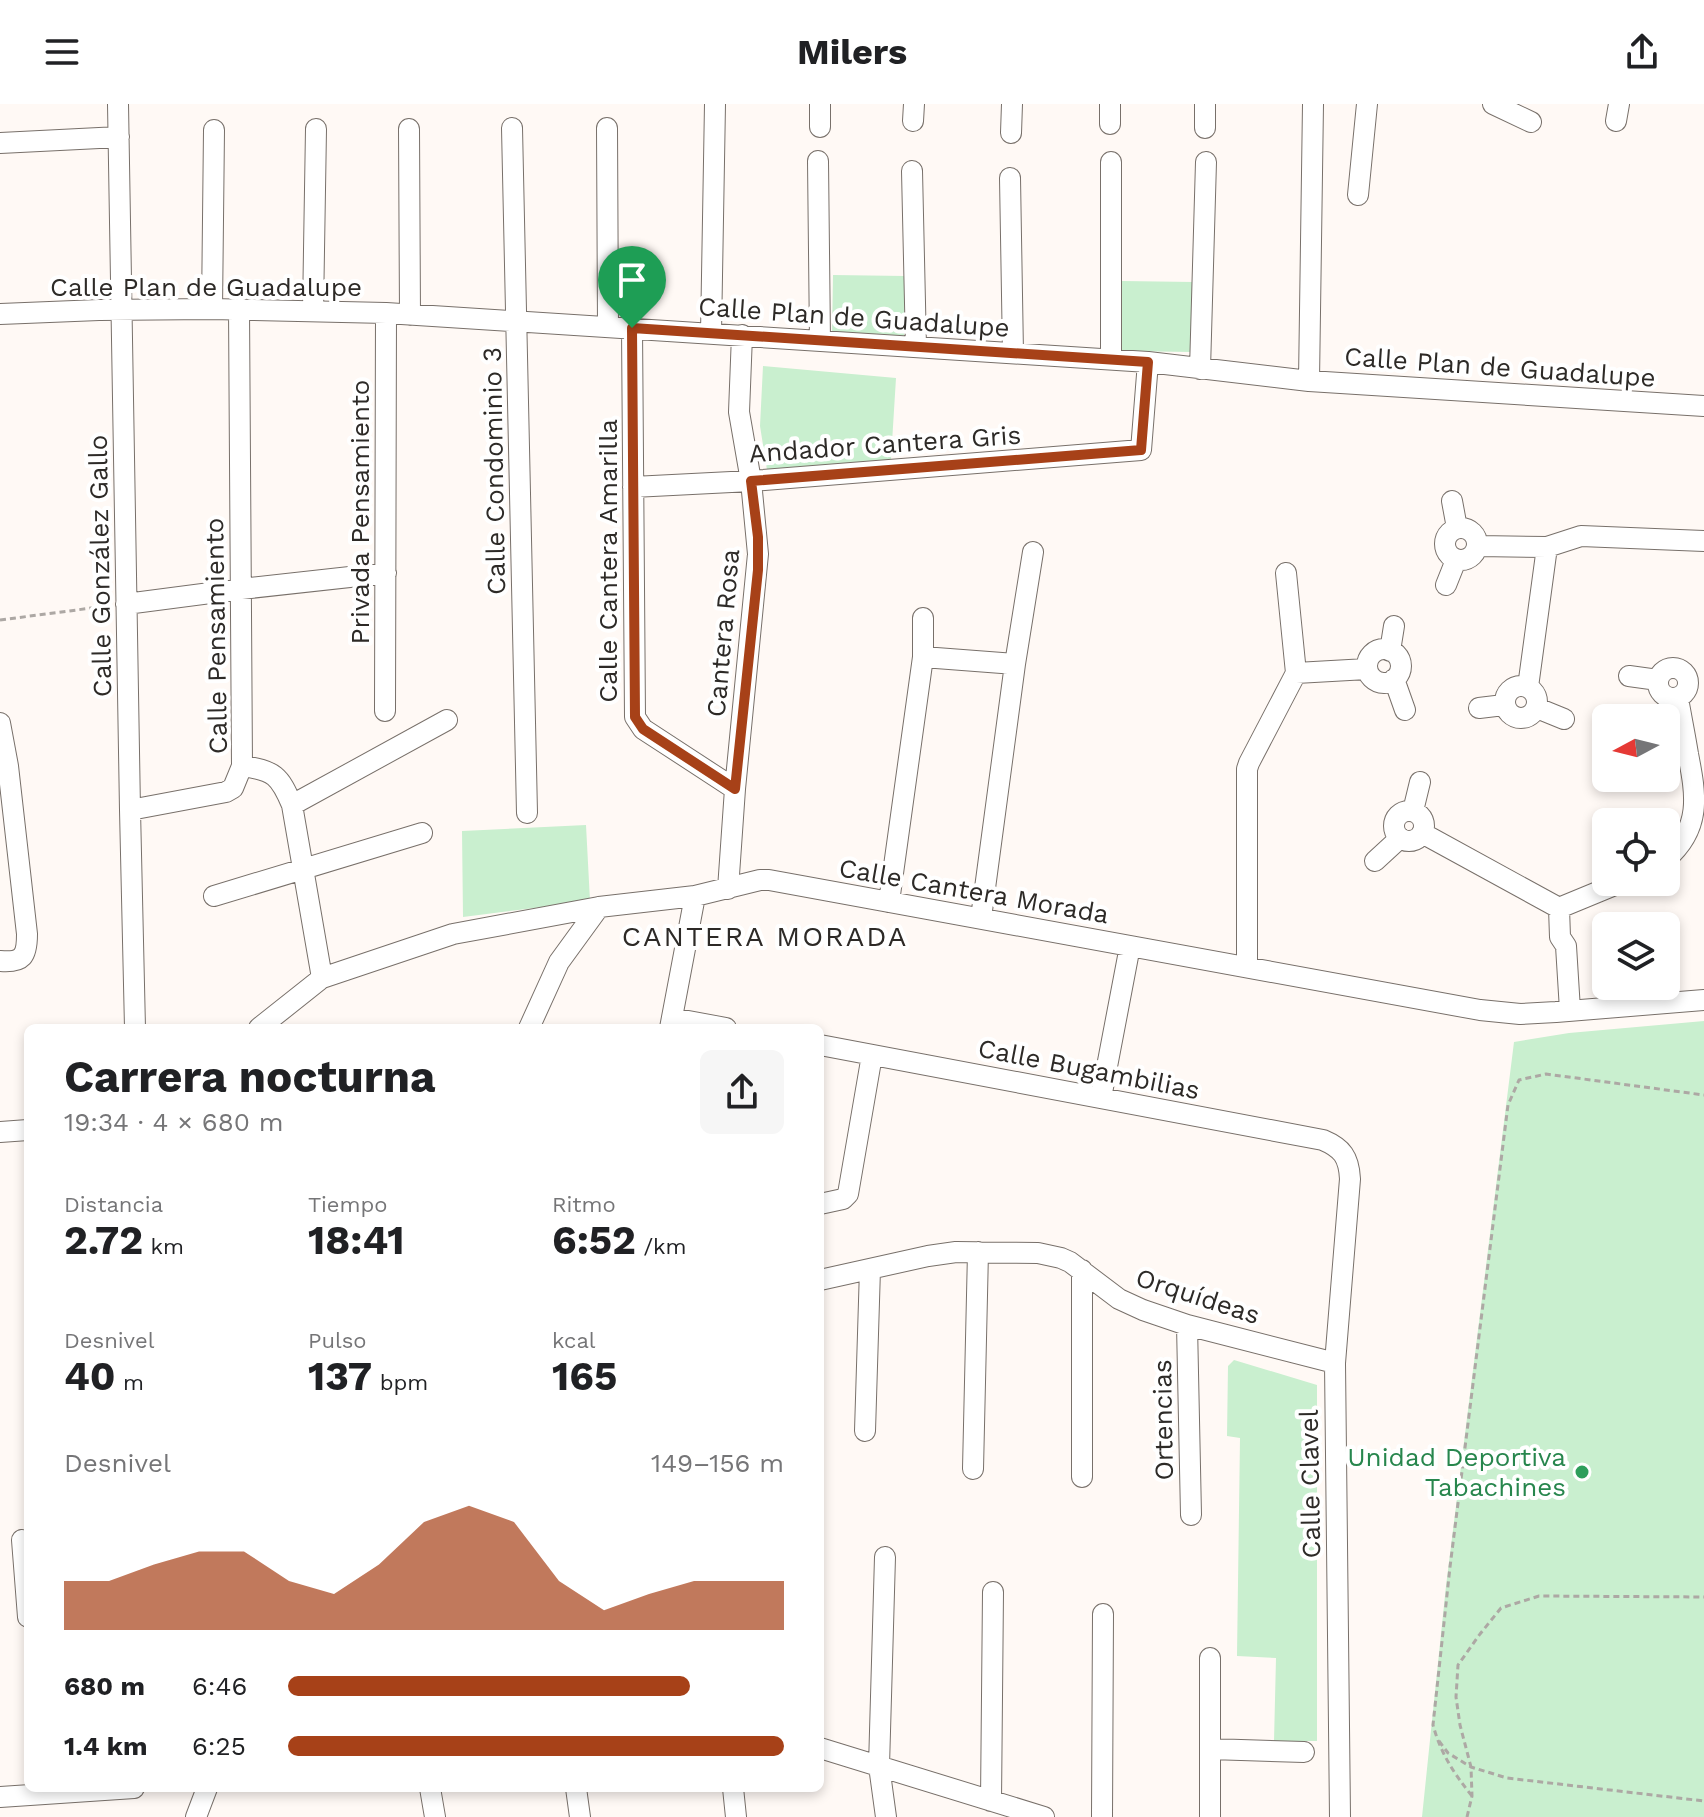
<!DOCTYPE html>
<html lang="es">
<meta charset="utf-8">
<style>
:root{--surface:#fff;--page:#f6f6f6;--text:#202124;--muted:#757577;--accent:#a74118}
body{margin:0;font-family:"Work Sans",sans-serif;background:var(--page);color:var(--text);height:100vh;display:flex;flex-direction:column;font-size:30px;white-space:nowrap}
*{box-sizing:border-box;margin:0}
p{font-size:26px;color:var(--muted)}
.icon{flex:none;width:44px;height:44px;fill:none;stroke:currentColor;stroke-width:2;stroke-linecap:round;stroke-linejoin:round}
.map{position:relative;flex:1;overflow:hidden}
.panel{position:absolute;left:24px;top:920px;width:800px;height:768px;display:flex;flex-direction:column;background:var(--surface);border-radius:12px;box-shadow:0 4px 12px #0003}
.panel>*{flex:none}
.needle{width:52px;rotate:263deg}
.controls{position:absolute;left:1592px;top:600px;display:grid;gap:16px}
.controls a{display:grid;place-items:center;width:88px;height:88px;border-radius:12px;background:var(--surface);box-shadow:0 4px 12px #0003;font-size:40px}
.pin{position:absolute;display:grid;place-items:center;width:68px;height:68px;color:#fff;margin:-82px -34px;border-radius:50% 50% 50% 0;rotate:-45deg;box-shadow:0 0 8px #0007}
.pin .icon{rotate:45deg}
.round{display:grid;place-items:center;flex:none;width:84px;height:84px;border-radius:12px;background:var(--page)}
.headline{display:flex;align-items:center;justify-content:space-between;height:136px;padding:0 40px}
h1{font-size:44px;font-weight:700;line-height:60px}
.stats{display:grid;grid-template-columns:repeat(3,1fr);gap:12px;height:136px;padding:8px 40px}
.stats div{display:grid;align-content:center}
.stats b{font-size:40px;font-weight:700}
.stats small{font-size:22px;font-weight:400}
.stats p{font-size:22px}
.chart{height:224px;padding:16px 40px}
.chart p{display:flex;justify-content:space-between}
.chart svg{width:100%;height:144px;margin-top:8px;fill:var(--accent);opacity:.7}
ul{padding:0 40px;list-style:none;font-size:26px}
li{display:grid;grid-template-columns:128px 96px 1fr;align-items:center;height:60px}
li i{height:20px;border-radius:10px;background:var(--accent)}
header{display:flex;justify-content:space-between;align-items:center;height:104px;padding:0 40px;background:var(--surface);font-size:36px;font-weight:700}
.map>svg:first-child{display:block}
.green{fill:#c9efcf}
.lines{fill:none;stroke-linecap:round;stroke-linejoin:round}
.minor-casing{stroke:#78706a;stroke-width:22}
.path{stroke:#ada8a4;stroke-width:3;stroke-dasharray:6 4;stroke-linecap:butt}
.minor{stroke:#fff;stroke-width:20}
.route-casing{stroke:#fff;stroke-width:16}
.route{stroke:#a74118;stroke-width:10}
.leisure-dot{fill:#2e9e5b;stroke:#fff;stroke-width:3}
.labels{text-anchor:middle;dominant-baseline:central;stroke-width:8;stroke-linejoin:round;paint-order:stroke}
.street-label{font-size:26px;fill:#2d2a27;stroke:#fff}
.leisure-label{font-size:26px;fill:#27864d;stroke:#fff;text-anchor:end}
.neighbourhood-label{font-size:28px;letter-spacing:2px;fill:#2d2a27;stroke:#fff}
</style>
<header><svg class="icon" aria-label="menu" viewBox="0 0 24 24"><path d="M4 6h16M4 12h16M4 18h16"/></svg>Milers<svg class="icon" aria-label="share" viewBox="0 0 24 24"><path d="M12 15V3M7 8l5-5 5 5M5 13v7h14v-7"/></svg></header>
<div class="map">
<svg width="1704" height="1713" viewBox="0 0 1704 1713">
<rect width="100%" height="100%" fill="#fff9f5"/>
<path class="green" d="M833,171L905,172L904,237L832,232Z
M1122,177L1194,178L1193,248L1121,247Z
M763,262L896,274L890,371L770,385L760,322Z
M586,721L590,797L463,813L462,727Z
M1704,917V1713H1422L1446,1482L1514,938L1569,929Z
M1234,1256L1317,1281V1637H1274L1276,1554L1237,1552L1240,1334L1227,1332L1228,1262Z"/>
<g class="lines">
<g class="minor-casing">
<path id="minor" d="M118,0L130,706L135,924
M1493,0L1531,18
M913,17L914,0
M1616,17L1619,0
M1110,20V0
M820,23V0
M512,24L527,709
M607,24L608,223
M1205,24V0
M409,25L410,211
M1011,29L1012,0
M0,39L119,33
M818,57L820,237
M1111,58V255
M912,67L916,243
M1010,74L1013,249
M1358,91L1367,0
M212,205L214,26
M313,207L316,25
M0,210L99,206L212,205L386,209L1148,258L1309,277L1704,302
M632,224L635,613L643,625L735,685
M711,229L715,0
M1200,265L1206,58
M1309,277L1313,0
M633,383L751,377L1141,346L1148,258
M1452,397L1457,424
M1445 440a16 16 0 1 1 32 0a16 16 0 1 1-32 0Z
M1478,442L1547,443L1581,432L1704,437
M1286,469L1296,569
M1446,481L1456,456
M126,500L241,485L386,469
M923,514V553
M1367 562a17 17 0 1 1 34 0a17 17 0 1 1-34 0Z
M1390,547L1394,522
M1015,560L1033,448
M1658 579a15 15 0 1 1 30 0a15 15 0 1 1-30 0Z
M1296,569L1367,565
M1629,572L1658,576
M1394,575L1405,606
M1505 598a16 16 0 1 1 32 0a16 16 0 1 1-32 0Z
M1528,583L1547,443
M1479,604L1504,601
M1537,604L1564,615
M385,607L386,209
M0,619L8,662L27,830C27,852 23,859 0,857
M242,662C274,666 280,672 292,701L322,874
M292,701L447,616
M130,706L226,688L233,684L242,662L239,205
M1413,707L1420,678
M1394 722a15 15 0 1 1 30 0a15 15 0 1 1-30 0Z
M1422,729L1559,804
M1666,755C1702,724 1696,691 1688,650C1685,631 1681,612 1678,594
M1375,757L1400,734
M728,785L735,685L758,450L751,377L739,308L742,231
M214,792L422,729
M889,798L923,553L1015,560L981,814
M1559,804L1560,833L1566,842L1570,906
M1559,804L1622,778
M1247,863V665L1249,659L1296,569
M672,914L726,924
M259,924L322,874L453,830L599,803L695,792L760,776H769L1480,906L1520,910L1556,908L1704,896
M529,924L559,858L599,803
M670,924L695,792
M820,941L1323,1036C1342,1044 1349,1053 1350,1075L1335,1259L1340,1713
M1101,994L1130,842
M0,1028L28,1026
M820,1100L843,1095L848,1090L872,951
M1082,1166V1373
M820,1176L928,1152L956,1148L1038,1149L1061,1154L1070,1158L1119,1195L1143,1206L1187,1221L1335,1259
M1187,1221L1191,1411
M865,1327L870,1165
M973,1365L978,1148
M22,1436L28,1513
M885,1453L879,1662L886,1713
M820,1644L1044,1713
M1210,1645L1304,1648
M430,1684L435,1713
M576,1684L580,1713
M733,1684L736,1713
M0,1693L134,1684
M991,1697L993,1488
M196,1713L207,1684
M1102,1713L1103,1510
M1210,1713V1554"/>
</g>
<path class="path" d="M0,516L107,502
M1439,1637L1448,1649L1471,1663L1507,1674L1704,1697
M1472,1692C1453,1668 1441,1650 1433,1621L1450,1463L1508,1001L1519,976L1546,970L1704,991
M1467,1713L1472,1692L1471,1663L1460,1621L1456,1593L1458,1561L1480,1530L1501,1504L1539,1492L1704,1493"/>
<use href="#minor" class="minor"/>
</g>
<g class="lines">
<g class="route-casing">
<path id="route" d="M632,224L1148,258L1141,346L751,377L758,433V466L735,685L643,625L635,613Z"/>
</g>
<use href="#route" class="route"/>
</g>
<circle class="leisure-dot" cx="1582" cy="1368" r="8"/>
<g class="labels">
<g class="street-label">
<text x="206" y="183">Calle Plan de Guadalupe</text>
<text transform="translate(854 213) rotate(4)">Calle Plan de Guadalupe</text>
<text transform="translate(1500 263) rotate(4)">Calle Plan de Guadalupe</text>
<text transform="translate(885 340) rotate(-4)">Andador Cantera Gris</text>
<text transform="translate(494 367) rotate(-91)">Calle Condominio 3</text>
<text transform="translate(360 408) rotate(-90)">Privada Pensamiento</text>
<text transform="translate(608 457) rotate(-90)">Calle Cantera Amarilla</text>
<text transform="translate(100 462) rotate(-91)">Calle González Gallo</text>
<text transform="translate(723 529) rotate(-85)">Cantera Rosa</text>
<text transform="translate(216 532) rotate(-91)">Calle Pensamiento</text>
<text transform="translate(974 787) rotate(10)">Calle Cantera Morada</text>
<text transform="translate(1089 965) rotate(11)">Calle Bugambilias</text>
<text transform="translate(1198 1192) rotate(18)">Orquídeas</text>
<text transform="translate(1163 1316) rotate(-91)">Ortencias</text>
<text transform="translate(1310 1380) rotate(-91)">Calle Clavel</text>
</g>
<g class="leisure-label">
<text x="1566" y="1353">Unidad Deportiva<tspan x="1566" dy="30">Tabachines</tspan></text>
</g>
<g class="neighbourhood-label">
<text x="765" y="832">CANTERA MORADA</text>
</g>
</g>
</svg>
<div class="controls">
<a><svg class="needle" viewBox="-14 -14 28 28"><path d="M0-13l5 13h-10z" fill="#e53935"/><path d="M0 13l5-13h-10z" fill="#757577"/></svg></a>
<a><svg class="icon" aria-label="locate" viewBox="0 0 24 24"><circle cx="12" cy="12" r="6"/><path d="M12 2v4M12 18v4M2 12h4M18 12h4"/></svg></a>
<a><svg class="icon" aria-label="layers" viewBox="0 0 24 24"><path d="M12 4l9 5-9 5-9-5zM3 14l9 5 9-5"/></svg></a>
</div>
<div class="pin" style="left:632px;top:224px;background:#1e9e55"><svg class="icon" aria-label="arrive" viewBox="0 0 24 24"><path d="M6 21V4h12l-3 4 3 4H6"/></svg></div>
<section class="panel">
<div class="headline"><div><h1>Carrera nocturna</h1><p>19:34 · 4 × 680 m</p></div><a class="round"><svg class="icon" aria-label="share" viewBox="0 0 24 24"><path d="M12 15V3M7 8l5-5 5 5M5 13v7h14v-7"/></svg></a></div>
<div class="stats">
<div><p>Distancia</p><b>2.72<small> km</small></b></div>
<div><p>Tiempo</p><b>18:41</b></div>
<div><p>Ritmo</p><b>6:52<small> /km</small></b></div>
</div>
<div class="stats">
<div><p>Desnivel</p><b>40<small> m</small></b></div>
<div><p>Pulso</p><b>137<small> bpm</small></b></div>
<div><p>kcal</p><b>165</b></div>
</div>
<div class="chart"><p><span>Desnivel</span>149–156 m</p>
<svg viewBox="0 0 160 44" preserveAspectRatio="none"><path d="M0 44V29L10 29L20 24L30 20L40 20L50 29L60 33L70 24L80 11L90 6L100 11L110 29L120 38L130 33L140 29L150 29L160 29V44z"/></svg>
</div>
<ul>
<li><b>680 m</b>6:46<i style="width:81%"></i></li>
<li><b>1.4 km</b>6:25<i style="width:100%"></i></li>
</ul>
</section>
</div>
